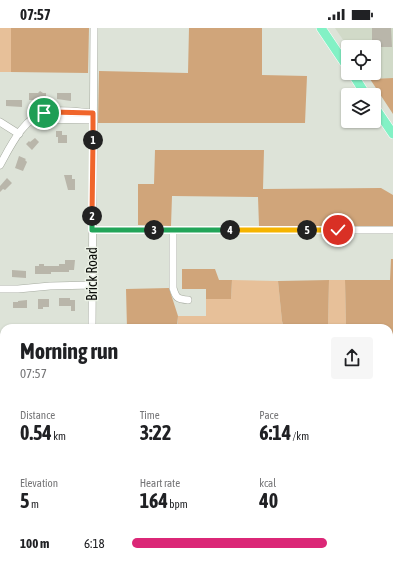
<!DOCTYPE html>
<style>
:root{--surface:#fff;--page:#f6f6f6;--text:#202124;--muted:#757577;--accent:#db2777}
body{margin:0;font-family:"Asap Condensed",sans-serif;background:var(--page);color:var(--text);height:100vh;display:flex;flex-direction:column;font-size:15px;white-space:nowrap}
*{box-sizing:border-box;margin:0}
p{font-size:13px;color:var(--muted)}
.icon{flex:none;width:22px;height:22px;fill:none;stroke:currentColor;stroke-width:2;stroke-linecap:round;stroke-linejoin:round}
.map{position:relative;flex:1;overflow:hidden}
.sheet{position:absolute;left:0px;top:296px;width:393px;height:242px;display:flex;flex-direction:column;background:var(--surface);border-radius:12px 12px 0 0;box-shadow:0 1px 3px #0004}
.sheet>*{flex:none}
.tools{position:absolute;left:341px;top:12px;display:grid;gap:8px}
.tools a{display:grid;place-items:center;width:40px;height:40px;border-radius:4px;background:var(--surface);box-shadow:0 1px 3px #0004;font-size:20px}
.pin{position:absolute;display:grid;place-items:center;width:34px;height:34px;color:#fff;margin:-17px;border:2px solid #fff;border-radius:50%;box-shadow:0 1px 4px #0007}
.km{position:absolute;width:20px;height:20px;margin:-10px;border-radius:50%;background:#222;color:#fff;font-size:11px;line-height:20px;text-align:center}
.round{display:grid;place-items:center;flex:none;width:42px;height:42px;border-radius:4px;background:var(--page)}
.head{display:flex;align-items:center;justify-content:space-between;height:68px;padding:0 20px}
h1{font-size:22px;font-weight:700;line-height:30px}
.metrics{display:grid;grid-template-columns:repeat(3,1fr);gap:6px;height:68px;padding:4px 20px}
.metrics div{display:grid;align-content:center}
.metrics b{font-size:20px;font-weight:700}
.metrics small{font-size:11px;font-weight:400}
.metrics p{font-size:11px}
ul{padding:0 20px;list-style:none;font-size:13px}
li{display:grid;grid-template-columns:64px 48px 1fr;align-items:center;height:30px}
li i{height:10px;border-radius:5px;background:var(--accent)}
.status{display:flex;justify-content:space-between;align-items:center;height:28px;padding:0 20px;background:var(--surface);direction:ltr}
.status svg{height:11px;fill:currentColor}
.map>svg:first-child{display:block}
.built{fill:#d1dac8}
.green{fill:#e7c099}
.forest{fill:#d0a57a}
.building{fill:#b9b6aa}
.lines{fill:none;stroke-linecap:round;stroke-linejoin:round}
.minor-casing{stroke:#a6aba0;stroke-width:8}
.major-casing{stroke:#fff;stroke-width:10}
.minor{stroke:#fff;stroke-width:7}
.major{stroke:#83f1c5;stroke-width:9}
.split-1-casing{stroke:#fff;stroke-width:8}
.split-2-casing{stroke:#fff;stroke-width:8}
.split-3-casing{stroke:#fff;stroke-width:8}
.split-4-casing{stroke:#fff;stroke-width:8}
.split-5-casing{stroke:#fff;stroke-width:8}
.split-6-casing{stroke:#fff;stroke-width:8}
.split-1{stroke:#f0652b;stroke-width:5}
.split-2{stroke:#f0652b;stroke-width:5}
.split-3{stroke:#22a559;stroke-width:5}
.split-4{stroke:#22a559;stroke-width:5}
.split-5{stroke:#f5b400;stroke-width:5}
.split-6{stroke:#f5b400;stroke-width:5}
.labels{text-anchor:middle;dominant-baseline:central;stroke-width:3;stroke-linejoin:round;paint-order:stroke}
.street-label{font-size:14px;fill:#0b0d09;stroke:#ebf1e5}
</style>
<div class="status"><b>07:57</b><svg viewBox="0 0 49 12"><path d="M0 12V9h3v3zM5 12V6h3v6zM10 12V3h3v9zM15 12V0h3v12zM26 1h20v11H26zM47 4h2v5h-2z"/></svg></div>
<div class="map">
<svg width="393" height="538" viewBox="0 0 393 538">
<rect width="100%" height="100%" fill="#dde3d8"/>
<path class="built" d="M335,0H393V50L370,51L366,45H374V19H348Z"/>
<path class="green" d="M0,0H11V44H0Z
M232,252L278,253L282,293L284,300H178V288H206V271H231Z
M329,252H345L346,300H328Z
M0,322H4V360H0Z
M389,327H393V358H389Z
M233,534H276V538H233Z"/>
<path class="forest" d="M11,0H89L88,45L11,44Z
M189,0H262V47L307,48L305,95H98L99,43L188,45Z
M393,50V86L370,51Z
M155,122H264L263,161L381,160L393,167V198H259L258,169L172,168L171,198L138,197V156H154Z
M391,231H393V327H389V300H346L345,252H390Z
M182,241H215L219,252H232L231,271H206V261H182Z
M329,252L328,300H284L282,293L278,253Z
M169,260L178,288L177,300H127L126,261Z
M389,358H393V451H389Z"/>
<path class="building" d="M372,0H391L392,19H372Z
M40,63L43,65H46V73L29,72V65H38Z
M57,65H71V73L57,71Z
M6,72H22V79L6,78Z
M56,103H62V107H67V115H58V109H56Z
M35,110L39,114L32,122L26,116L29,113L30,114Z
M19,128L26,131L25,132L27,134L23,143L15,140Z
M64,147H72V151H75V162H68Z
M7,150L12,155L5,162L3,161L0,164V158Z
M65,232H75L74,242H69V244H51V246H35V238H39V236H44V238H59V236H65Z
M12,242L26,243V250L12,249Z
M59,270H70V272H75V283H71V278H59Z
M38,271H49V279H43V281H38Z
M27,272V280H13V274H18V273Z
M36,534H56L54,538H43Z"/>
<g class="lines">
<g class="minor-casing">
<path id="minor" d="M34,91L93,92
M0,94L19,106
M0,137C10,119 24,89 46,84C61,81 79,84 93,85
M92,202H393
M173,202V260C176,270 177,271 188,272
M0,261H18L50,258L92,257
M92,300L94,0
M0,474H4
M389,513H393
M92,538V534"/>
</g>
<g class="major-casing">
<path id="major" d="M321,0L348,40
M352,45L366,67
M374,78L393,106"/>
</g>
<use href="#minor" class="minor"/>
<use href="#major" class="major"/>
</g>
<g class="lines">
<g class="split-1-casing">
<path id="split-1" d="M44,85L51,84L93,85V112"/>
</g>
<g class="split-2-casing">
<path id="split-2" d="M92,188L93,112"/>
</g>
<g class="split-3-casing">
<path id="split-3" d="M92,188V202H154"/>
</g>
<g class="split-4-casing">
<path id="split-4" d="M154,202H230"/>
</g>
<g class="split-5-casing">
<path id="split-5" d="M230,202H307"/>
</g>
<g class="split-6-casing">
<path id="split-6" d="M307,202H338"/>
</g>
<use href="#split-1" class="split-1"/>
<use href="#split-2" class="split-2"/>
<use href="#split-3" class="split-3"/>
<use href="#split-4" class="split-4"/>
<use href="#split-5" class="split-5"/>
<use href="#split-6" class="split-6"/>
</g>
<g class="labels">
<g class="street-label">
<text transform="translate(92 246) rotate(-90)">Brick Road</text>
</g>
</g>
</svg>
<div class="tools">
<a><svg class="icon" aria-label="locate" viewBox="0 0 24 24"><circle cx="12" cy="12" r="6"/><path d="M12 2v4M12 18v4M2 12h4M18 12h4"/></svg></a>
<a><svg class="icon" aria-label="layers" viewBox="0 0 24 24"><path d="M12 4l9 5-9 5-9-5zM3 14l9 5 9-5"/></svg></a>
</div>
<div class="pin" style="left:44px;top:85px;background:#1e9e55"><svg class="icon" aria-label="arrive" viewBox="0 0 24 24"><path d="M6 21V4h12l-3 4 3 4H6"/></svg></div>
<div class="pin" style="left:338px;top:202px;background:#d93025"><svg class="icon" aria-label="check" viewBox="0 0 24 24"><path d="M5 12l5 5 9-10"/></svg></div>
<b class="km" style="left:93px;top:112px">1</b>
<b class="km" style="left:92px;top:188px">2</b>
<b class="km" style="left:154px;top:202px">3</b>
<b class="km" style="left:230px;top:202px">4</b>
<b class="km" style="left:307px;top:202px">5</b>
<section class="sheet">
<div class="head"><div><h1>Morning run</h1><p>07:57</p></div><a class="round"><svg class="icon" aria-label="share" viewBox="0 0 24 24"><path d="M12 15V3M7 8l5-5 5 5M5 13v7h14v-7"/></svg></a></div>
<div class="metrics">
<div><p>Distance</p><b>0.54<small> km</small></b></div>
<div><p>Time</p><b>3:22</b></div>
<div><p>Pace</p><b>6:14<small> /km</small></b></div>
</div>
<div class="metrics">
<div><p>Elevation</p><b>5<small> m</small></b></div>
<div><p>Heart rate</p><b>164<small> bpm</small></b></div>
<div><p>kcal</p><b>40</b></div>
</div>
<ul>
<li><b>100 m</b>6:18<i style="width:81%"></i></li>
</ul>
</section>
</div>
